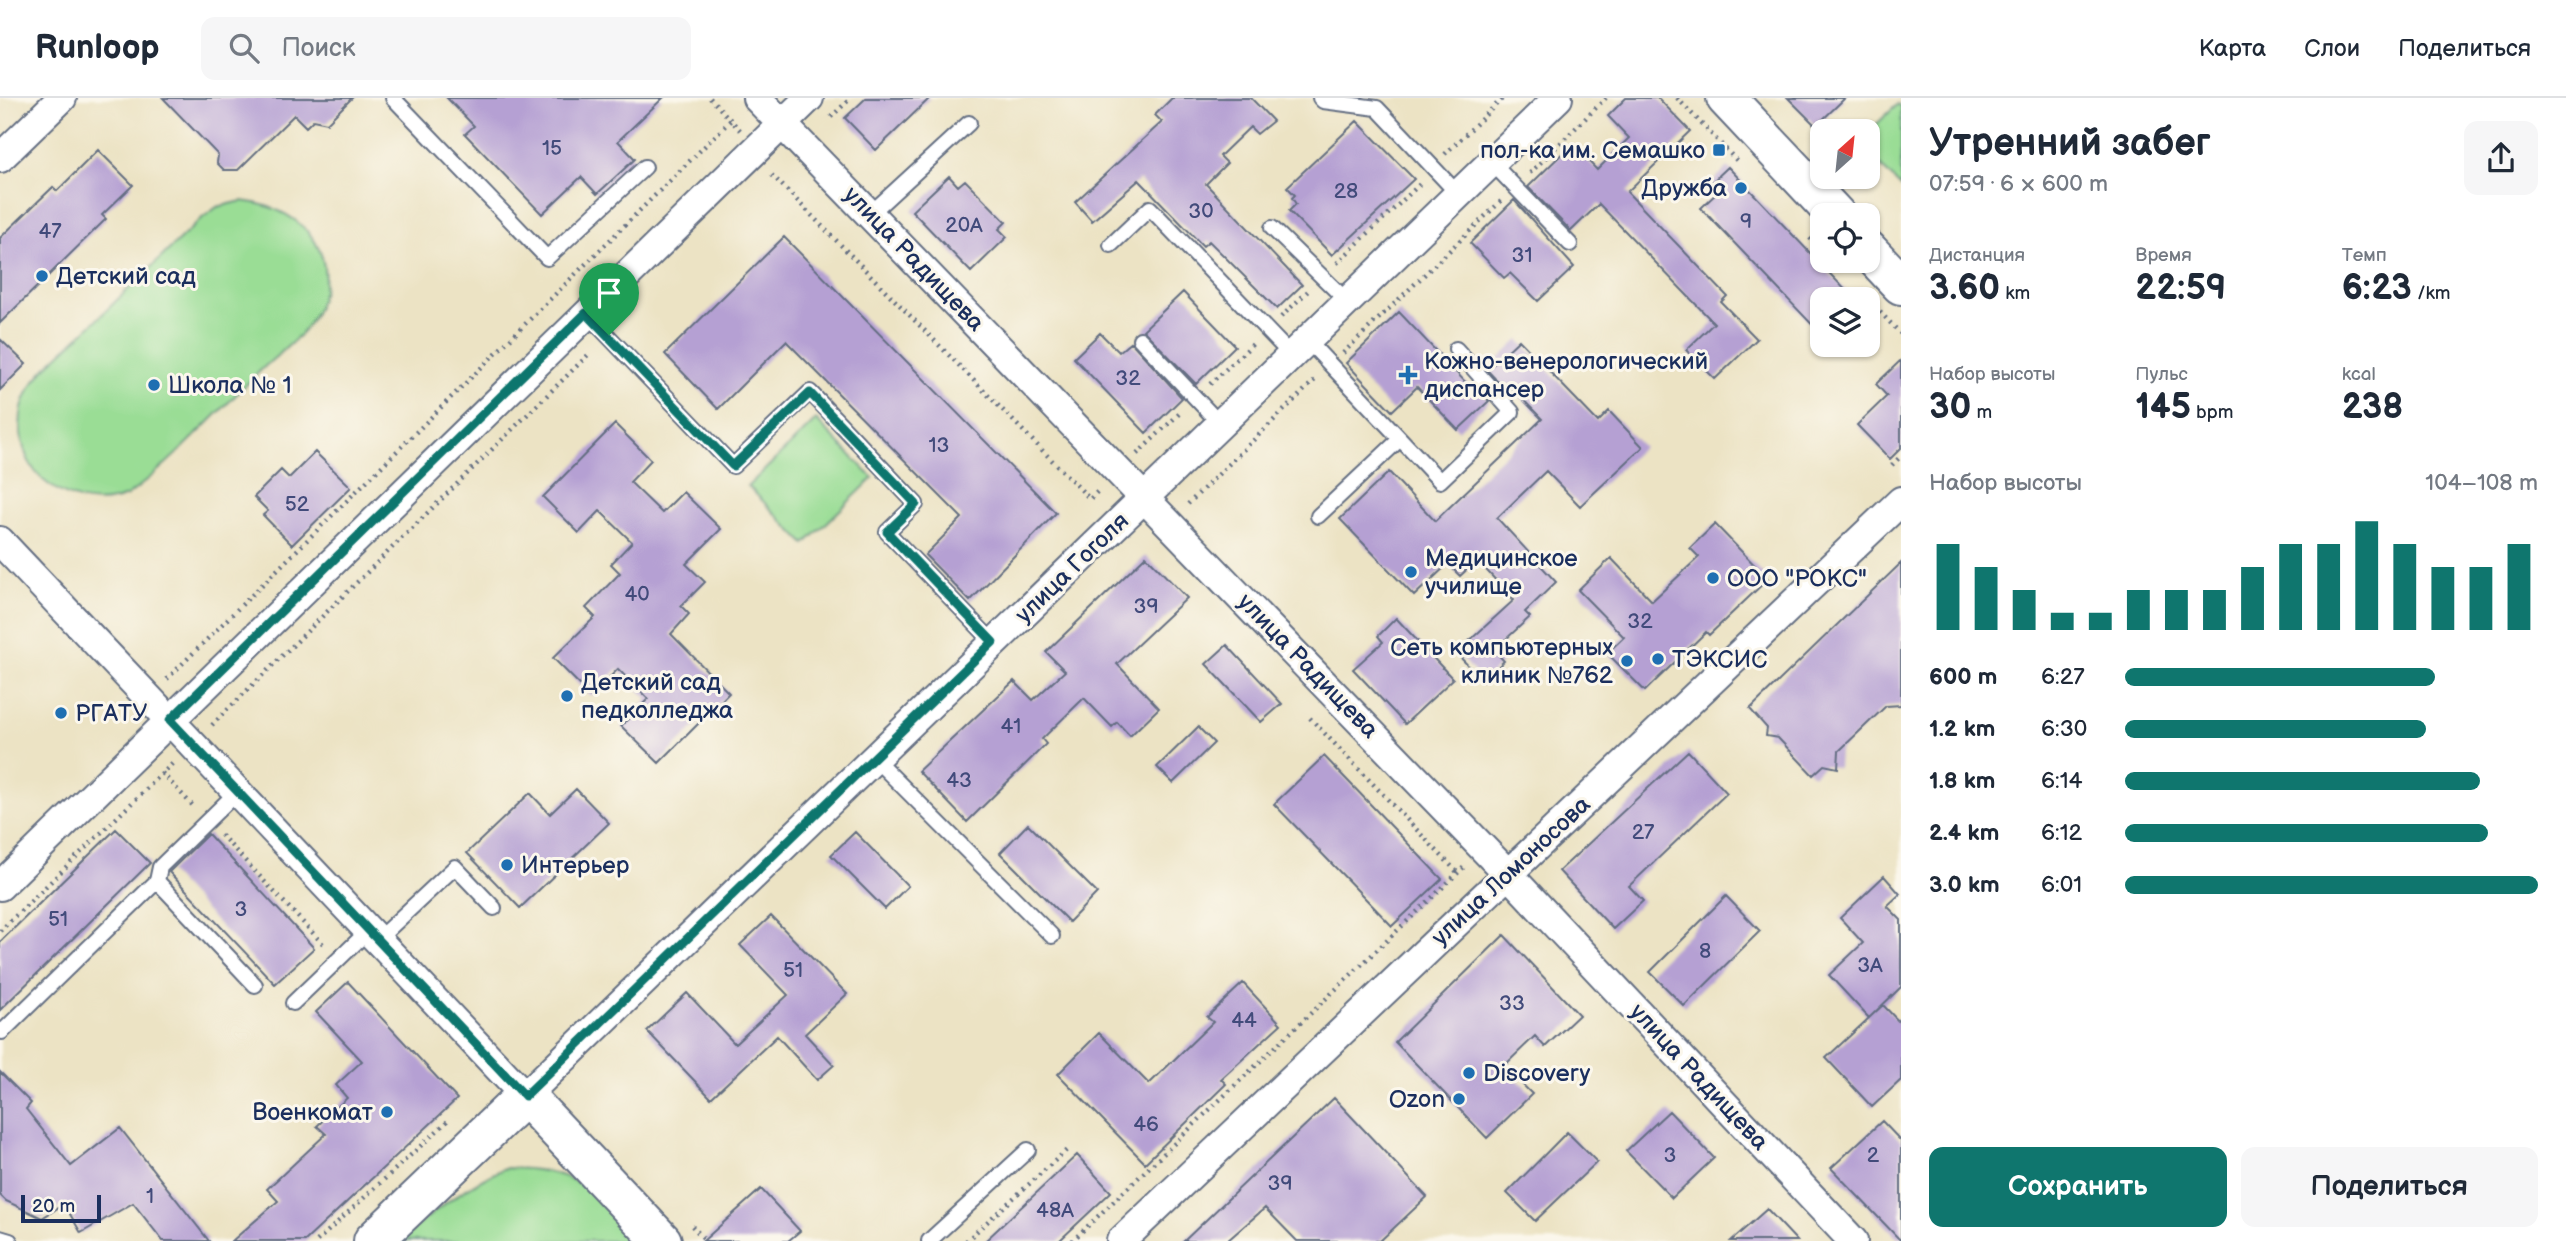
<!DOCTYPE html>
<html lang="ru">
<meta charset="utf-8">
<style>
:root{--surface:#fff;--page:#f6f6f7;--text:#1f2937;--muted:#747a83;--line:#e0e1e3;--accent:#0f766e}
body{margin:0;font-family:"Balsamiq Sans",sans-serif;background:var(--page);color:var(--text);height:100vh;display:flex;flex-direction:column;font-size:26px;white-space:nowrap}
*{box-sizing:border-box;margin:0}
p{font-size:23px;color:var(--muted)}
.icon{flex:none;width:38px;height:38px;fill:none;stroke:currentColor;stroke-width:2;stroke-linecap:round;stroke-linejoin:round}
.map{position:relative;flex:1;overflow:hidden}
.drawer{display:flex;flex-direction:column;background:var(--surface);width:665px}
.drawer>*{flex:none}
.needle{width:46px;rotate:27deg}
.tools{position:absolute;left:1810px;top:21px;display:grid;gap:14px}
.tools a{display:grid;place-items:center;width:70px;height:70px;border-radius:14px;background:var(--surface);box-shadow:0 2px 5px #0004;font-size:35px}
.scale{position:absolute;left:21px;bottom:18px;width:80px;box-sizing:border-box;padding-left:7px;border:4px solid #1b2f5e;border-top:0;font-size:19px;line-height:24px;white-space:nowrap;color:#1b2f5e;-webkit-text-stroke:5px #fbf7ec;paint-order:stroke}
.pin{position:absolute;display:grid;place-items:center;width:60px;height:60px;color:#fff;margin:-72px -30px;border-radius:50% 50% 50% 0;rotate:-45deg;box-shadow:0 0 7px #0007}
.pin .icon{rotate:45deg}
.round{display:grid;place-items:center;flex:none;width:74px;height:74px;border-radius:14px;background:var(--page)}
.head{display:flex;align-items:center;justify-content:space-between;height:119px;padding:0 28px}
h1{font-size:38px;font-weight:700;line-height:52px}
.stats{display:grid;grid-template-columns:repeat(3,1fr);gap:10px;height:119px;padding:7px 28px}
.stats div{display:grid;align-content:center}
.stats b{font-size:35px;font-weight:700}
.stats small{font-size:19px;font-weight:400}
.stats p{font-size:19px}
.chart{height:196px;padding:14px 28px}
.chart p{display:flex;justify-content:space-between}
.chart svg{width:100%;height:126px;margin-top:7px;stroke:var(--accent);stroke-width:6}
.primary-button{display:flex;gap:14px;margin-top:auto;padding:14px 28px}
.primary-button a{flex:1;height:80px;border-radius:14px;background:var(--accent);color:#fff;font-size:28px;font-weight:700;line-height:80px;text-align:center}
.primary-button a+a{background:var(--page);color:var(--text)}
ul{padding:0 28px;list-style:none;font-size:23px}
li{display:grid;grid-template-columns:112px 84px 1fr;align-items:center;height:52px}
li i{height:18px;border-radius:9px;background:var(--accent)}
header{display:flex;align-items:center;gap:42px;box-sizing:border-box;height:98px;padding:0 35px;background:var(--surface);border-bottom:2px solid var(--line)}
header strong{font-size:33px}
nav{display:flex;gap:38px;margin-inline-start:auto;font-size:24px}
.search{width:490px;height:63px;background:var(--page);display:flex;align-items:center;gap:18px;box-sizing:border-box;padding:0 24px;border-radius:14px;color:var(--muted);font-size:26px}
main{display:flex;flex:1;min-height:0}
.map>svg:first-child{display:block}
.green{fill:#9add95;stroke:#5a867a;stroke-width:2}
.building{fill:#b5a0d3}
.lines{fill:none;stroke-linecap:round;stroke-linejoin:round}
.lane-casing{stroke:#646e82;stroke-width:18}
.street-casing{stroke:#646e82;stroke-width:32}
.secondary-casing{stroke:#646e82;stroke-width:42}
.path{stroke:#646e82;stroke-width:4.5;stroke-dasharray:2 5;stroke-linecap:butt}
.lane{stroke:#fff;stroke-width:14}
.street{stroke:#fff;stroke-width:28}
.secondary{stroke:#fff;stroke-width:38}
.route-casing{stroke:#fff;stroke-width:14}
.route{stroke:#0f766e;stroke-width:9}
.poi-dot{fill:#1f6fb2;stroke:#fbf7ec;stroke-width:2.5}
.labels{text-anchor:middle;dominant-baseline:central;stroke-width:6;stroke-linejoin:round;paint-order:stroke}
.number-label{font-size:21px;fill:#424b7b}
.poi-label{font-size:24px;fill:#1b2f5e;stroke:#fbf7ec;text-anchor:start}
.street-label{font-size:24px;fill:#1b2f5e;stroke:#fbf7ec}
</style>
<header>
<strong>Runloop</strong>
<div class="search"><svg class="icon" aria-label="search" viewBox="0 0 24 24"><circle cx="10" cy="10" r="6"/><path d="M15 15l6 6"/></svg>Поиск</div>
<nav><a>Карта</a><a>Слои</a><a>Поделиться</a></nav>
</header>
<main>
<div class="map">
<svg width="1901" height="1143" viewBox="0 0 1901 1143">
<rect width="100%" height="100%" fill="#fbf7ec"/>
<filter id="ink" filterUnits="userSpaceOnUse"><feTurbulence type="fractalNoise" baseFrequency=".0143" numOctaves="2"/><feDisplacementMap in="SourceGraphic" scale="14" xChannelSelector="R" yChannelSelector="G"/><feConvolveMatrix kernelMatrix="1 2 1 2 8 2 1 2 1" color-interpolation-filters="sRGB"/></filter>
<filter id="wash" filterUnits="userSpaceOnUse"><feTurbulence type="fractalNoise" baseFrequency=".00686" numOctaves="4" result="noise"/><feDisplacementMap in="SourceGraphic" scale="28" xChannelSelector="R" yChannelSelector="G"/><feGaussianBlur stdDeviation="1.57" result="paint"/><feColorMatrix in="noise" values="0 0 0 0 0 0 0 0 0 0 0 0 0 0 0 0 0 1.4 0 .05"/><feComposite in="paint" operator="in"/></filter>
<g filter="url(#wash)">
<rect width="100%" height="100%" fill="#ece3c4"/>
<path class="green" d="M1898,6L1901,9V89L1867,54V35Z
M242,103C307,110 348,162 310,224C299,242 275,258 260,273C217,315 175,362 127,398C99,409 72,403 48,386C21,366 13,323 28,294C41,270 66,251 86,232C124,195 163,158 201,121L217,109Z
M816,322L873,380L805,446L748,388Z
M505,1070C579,1070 591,1092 639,1143H400C432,1114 465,1088 505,1070Z"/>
<g id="blocks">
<path class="building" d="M163,0H352L327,25L313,22L306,29L294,17L238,72H224L217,65L218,57Z
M447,0H663L618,43L635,61L597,96L581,79L542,116L465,36L474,28Z
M866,0H930L876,52L845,20Z
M1172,0H1251L1273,23L1257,36L1250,29L1220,58L1227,65L1206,86L1302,187L1277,211L1209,143L1203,148L1139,82L1092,123L1075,104L1162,24L1155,17Z
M1626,0H1658L1690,33L1627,94L1727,198L1721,204L1757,241L1715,281L1686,252L1714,225L1599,106L1571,133L1528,89L1572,46L1597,72L1629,40L1608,18Z
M1788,0H1845L1816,28Z
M1357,23L1414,81L1332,157L1289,113L1296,106L1292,100L1295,97L1287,89Z
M98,52L133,87L102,117L106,121L0,225V140L53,89L57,93Z
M1728,69L1854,201H1822V237L1701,110L1719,93L1711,85Z
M949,78L958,88L965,82L1006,124L999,131L1007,139L971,174L912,113Z
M1514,102L1574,169L1538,203L1510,175L1504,180L1470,145Z
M784,139L1056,415L970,503L925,457L962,420L786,243L718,311L665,256Z
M1183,194L1235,248L1196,286L1143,232Z
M1399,214L1470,289L1473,285L1489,303L1458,332L1417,289L1392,313L1346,265Z
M1100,235L1119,254L1131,244L1182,300L1146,335L1074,260Z
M0,241L26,266L0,292Z
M1519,242L1598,324L1609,313L1643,349L1580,408L1546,373L1497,420L1556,484L1525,514L1530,519L1494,552L1504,563L1483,583L1456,555L1514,502L1477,462L1460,478L1448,466L1414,498L1340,421L1389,374L1435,423L1542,321L1507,285L1503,289L1487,272Z
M1901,262V350L1890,361L1857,327L1887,298L1876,286Z
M615,326L651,362L630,384L662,415L683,394L721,431L686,466L705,484L681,508L689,516L671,536L729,595L659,665L621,628L648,601L618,571L591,598L553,560L595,519L586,510L620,475L611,466L632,444L600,413L579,435L543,399Z
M315,354L351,389L292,447L263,417L268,413L254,399L281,372L289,380Z
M1715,426L1768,481L1709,537L1706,534L1645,593L1607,555L1624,539L1578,492L1611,460L1652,503L1699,459L1690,450Z
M1146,458L1187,500L1117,566L1159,610L1130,638L1117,624L1112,629L1084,600L1042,641L1046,646L967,724L918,673L1014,583L1033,602L1065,573L1046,554Z
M1901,465V607L1886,608L1839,653L1838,670L1824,667L1813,677L1778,640L1766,638L1767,630L1750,611Z
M1396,520L1453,581L1405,626L1353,571L1383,544L1378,538Z
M1227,547L1282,606L1261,624L1206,566Z
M1198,629L1214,645L1173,685L1157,669Z
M1688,653L1727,695L1629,788L1643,803L1613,831L1559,773Z
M1324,658L1442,781L1392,828L1274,706Z
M576,691L609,725L520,810L467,755L530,695L550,716Z
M1028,726L1097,795L1069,824L1000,755Z
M116,731L150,765L0,912V844Z
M855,734L908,788L885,811L831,757Z
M208,736L314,850L275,886L169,774Z
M1884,778L1900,796L1887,808L1901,822V889L1869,920L1829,877L1863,845L1840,820Z
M1726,798L1760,833L1684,908L1650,874Z
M771,818L847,896L805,936L834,967L817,982L777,938L711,1000L647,933L687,895L735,946L788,897L740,847Z
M1504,837L1579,917L1545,949L1535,938L1504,968L1532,996L1487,1040L1395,944Z
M348,884L457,1001L305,1143H232L278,1103L267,1091L326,1036L317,1028L347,1000L336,987L362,963L316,914Z
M1243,885L1281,926L1221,981L1226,986L1145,1065L1058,976L1099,935L1149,986L1213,924L1207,919Z
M1883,907L1901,926V982L1872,1009L1826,960Z
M0,974L31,1005L26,1011L71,1068L120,1030L209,1143H163L133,1105L81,1135L64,1106L42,1120L6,1103L0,1097Z
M1334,1000L1427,1099L1380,1143H1297L1265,1110L1227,1143H1184Z
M1669,1013L1714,1060L1672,1100L1626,1053Z
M1882,1023L1901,1043V1143L1831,1070Z
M1567,1034L1597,1064L1535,1123L1507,1095Z
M1077,1057L1111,1094L1059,1143H985Z
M761,1091L800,1133L788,1143H703Z
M1767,1111L1797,1143H1731Z"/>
</g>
</g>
<g filter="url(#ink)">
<use href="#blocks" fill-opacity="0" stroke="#646e82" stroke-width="2"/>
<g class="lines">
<g class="lane-casing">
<path id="lane" d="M393,0L547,160L645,69
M1320,0L1323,3L1377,10L1459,97
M1492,65L1570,146
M870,116L969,25
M1272,130L1348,204
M1111,147L1150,110L1292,258
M586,215L733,368L810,294L916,406L887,434L993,544
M1140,241L1221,327
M1308,243L1440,383L1512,314L1456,251
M1318,418L1400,341
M874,660L1052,838
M238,693L160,769L157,783L255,887
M377,842L455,769L494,810
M293,905L369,832
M0,932L2,934L157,783
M0,1140L10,1143
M929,1143L1028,1052"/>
</g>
<g class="street-casing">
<path id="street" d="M757,0L1508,776L1853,1143
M0,60L62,0
M0,443L525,998L1558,0
M0,788L809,0
M1121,1143L1901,403"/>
</g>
<g class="secondary-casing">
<path id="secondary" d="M1726,0L1836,117
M1867,151L1901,187
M373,1143L525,998L662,1143"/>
</g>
<path class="path" d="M710,0L741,33
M1677,0L1739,65
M831,19L851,0
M1445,56L1503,0
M1530,75L1606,0
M772,77L1090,401L1100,391
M1868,107L1881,121
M1810,140L1822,153
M1831,163L1840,172
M1337,165L1422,84
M1880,214L1901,236
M1281,219L1308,193
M1343,255L1501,103
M1210,286L1255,244
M1137,356L1181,314
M1892,367L1901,358
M1188,406L1317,280
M167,581L731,22
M1310,620L1458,775
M212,627L590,255
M162,675L195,710
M221,737L325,848
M0,833L173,665
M692,1128L706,1143
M317,1143L450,1021
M966,1143L1069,1050
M1072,1143L1464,769"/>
<use href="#lane" class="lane"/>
<use href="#street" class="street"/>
<use href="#secondary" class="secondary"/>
</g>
</g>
<g class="lines" filter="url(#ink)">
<g class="route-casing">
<path id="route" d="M586,215L733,368L810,295L916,406L887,434L993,544L525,998L170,622Z"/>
</g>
<use href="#route" class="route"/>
</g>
<g class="poi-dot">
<rect x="1712" y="45" width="14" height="14" rx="3.5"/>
<circle cx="1741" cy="90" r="7"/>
<circle cx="42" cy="178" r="7"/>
<path d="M1404.5 266.5h7v7h7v7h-7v7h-7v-7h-7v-7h7z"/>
<circle cx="154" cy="287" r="7"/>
<circle cx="1411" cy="474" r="7"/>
<circle cx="1713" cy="480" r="7"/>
<circle cx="1658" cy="561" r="7"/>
<circle cx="1627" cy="563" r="7"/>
<circle cx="567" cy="598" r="7"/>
<circle cx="61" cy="615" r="7"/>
<circle cx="507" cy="767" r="7"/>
<circle cx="1469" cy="975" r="7"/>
<circle cx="1459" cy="1001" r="7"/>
<circle cx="387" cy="1014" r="7"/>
</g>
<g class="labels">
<g class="number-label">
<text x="552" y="50">15</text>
<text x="1346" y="93">28</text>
<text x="1201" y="113">30</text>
<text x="1746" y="123">9</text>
<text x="964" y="127">20А</text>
<text x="50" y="133">47</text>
<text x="1522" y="157">31</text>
<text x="1128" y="280">32</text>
<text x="939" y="347">13</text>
<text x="297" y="406">52</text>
<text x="637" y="496">40</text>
<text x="1146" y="508">39</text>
<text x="1640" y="523">32</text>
<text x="1011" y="628">41</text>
<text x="959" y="682">43</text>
<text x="1643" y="734">27</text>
<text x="241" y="811">3</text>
<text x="58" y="821">51</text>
<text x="1705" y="853">8</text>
<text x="1870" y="867">3А</text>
<text x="793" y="872">51</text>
<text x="1512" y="905">33</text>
<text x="1244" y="922">44</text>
<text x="1146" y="1026">46</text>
<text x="1670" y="1057">3</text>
<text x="1873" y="1057">2</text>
<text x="1280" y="1085">39</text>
<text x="150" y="1098">1</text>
<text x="1055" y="1112">48А</text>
</g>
<g class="poi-label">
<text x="1705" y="52" text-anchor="end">пол-ка им. Семашко</text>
<text x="1727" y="90" text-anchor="end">Дружба</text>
<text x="56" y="178">Детский сад</text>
<text x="1424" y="263">Кожно-венерологический<tspan x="1424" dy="28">диспансер</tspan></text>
<text x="168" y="287">Школа № 1</text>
<text x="1425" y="460">Медицинское<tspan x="1425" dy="28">училище</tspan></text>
<text x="1727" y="480">ООО "РОКС"</text>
<text x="1613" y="549" text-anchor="end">Сеть компьютерных<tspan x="1613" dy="28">клиник №762</tspan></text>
<text x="1672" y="561">ТЭКСИС</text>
<text x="581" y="584">Детский сад<tspan x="581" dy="28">педколледжа</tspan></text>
<text x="75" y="615">РГАТУ</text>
<text x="521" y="767">Интерьер</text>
<text x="1483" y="975">Discovery</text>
<text x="1445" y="1001" text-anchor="end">Ozon</text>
<text x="373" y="1014" text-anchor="end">Военкомат</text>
</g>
<g class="street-label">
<text transform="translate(914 161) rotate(46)">улица Радищева</text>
<text transform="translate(1072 470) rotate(-44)">улица Гоголя</text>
<text transform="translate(1308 568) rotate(46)">улица Радищева</text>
<text transform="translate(1511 773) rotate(-43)">улица Ломоносова</text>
<text transform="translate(1699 979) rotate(47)">улица Радищева</text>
</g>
</g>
</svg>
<div class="tools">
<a><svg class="needle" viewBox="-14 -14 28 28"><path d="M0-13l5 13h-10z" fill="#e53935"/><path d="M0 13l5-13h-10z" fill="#747a83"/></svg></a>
<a><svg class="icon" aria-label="locate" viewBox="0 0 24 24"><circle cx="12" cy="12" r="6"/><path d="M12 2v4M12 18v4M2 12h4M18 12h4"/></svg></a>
<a><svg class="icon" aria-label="layers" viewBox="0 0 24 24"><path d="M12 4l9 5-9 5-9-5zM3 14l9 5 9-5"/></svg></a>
</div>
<div class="scale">20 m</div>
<div class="pin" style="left:609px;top:237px;background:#1e9e55"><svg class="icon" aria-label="arrive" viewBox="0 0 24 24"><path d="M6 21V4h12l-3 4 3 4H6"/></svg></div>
</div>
<section class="drawer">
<div class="head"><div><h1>Утренний забег</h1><p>07:59 · 6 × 600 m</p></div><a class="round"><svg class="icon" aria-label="share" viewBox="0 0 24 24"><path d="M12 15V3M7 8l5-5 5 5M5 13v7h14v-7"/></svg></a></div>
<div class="stats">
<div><p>Дистанция</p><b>3.60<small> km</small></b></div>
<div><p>Время</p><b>22:59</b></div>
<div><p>Темп</p><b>6:23<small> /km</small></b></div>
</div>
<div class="stats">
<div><p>Набор высоты</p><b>30<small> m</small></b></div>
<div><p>Пульс</p><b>145<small> bpm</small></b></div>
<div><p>kcal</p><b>238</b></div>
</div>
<div class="chart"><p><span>Набор высоты</span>104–108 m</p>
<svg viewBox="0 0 160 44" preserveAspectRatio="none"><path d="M5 44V14M15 44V22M25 44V30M35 44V38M45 44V38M55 44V30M65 44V30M75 44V30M85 44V22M95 44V14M105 44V14M115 44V6M125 44V14M135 44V22M145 44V22M155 44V14"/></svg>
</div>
<ul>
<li><b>600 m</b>6:27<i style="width:75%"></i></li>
<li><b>1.2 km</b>6:30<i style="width:73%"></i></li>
<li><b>1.8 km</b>6:14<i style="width:86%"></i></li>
<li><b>2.4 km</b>6:12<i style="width:88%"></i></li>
<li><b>3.0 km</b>6:01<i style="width:100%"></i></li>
</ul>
<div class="primary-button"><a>Сохранить</a><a>Поделиться</a></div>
</section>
</main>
